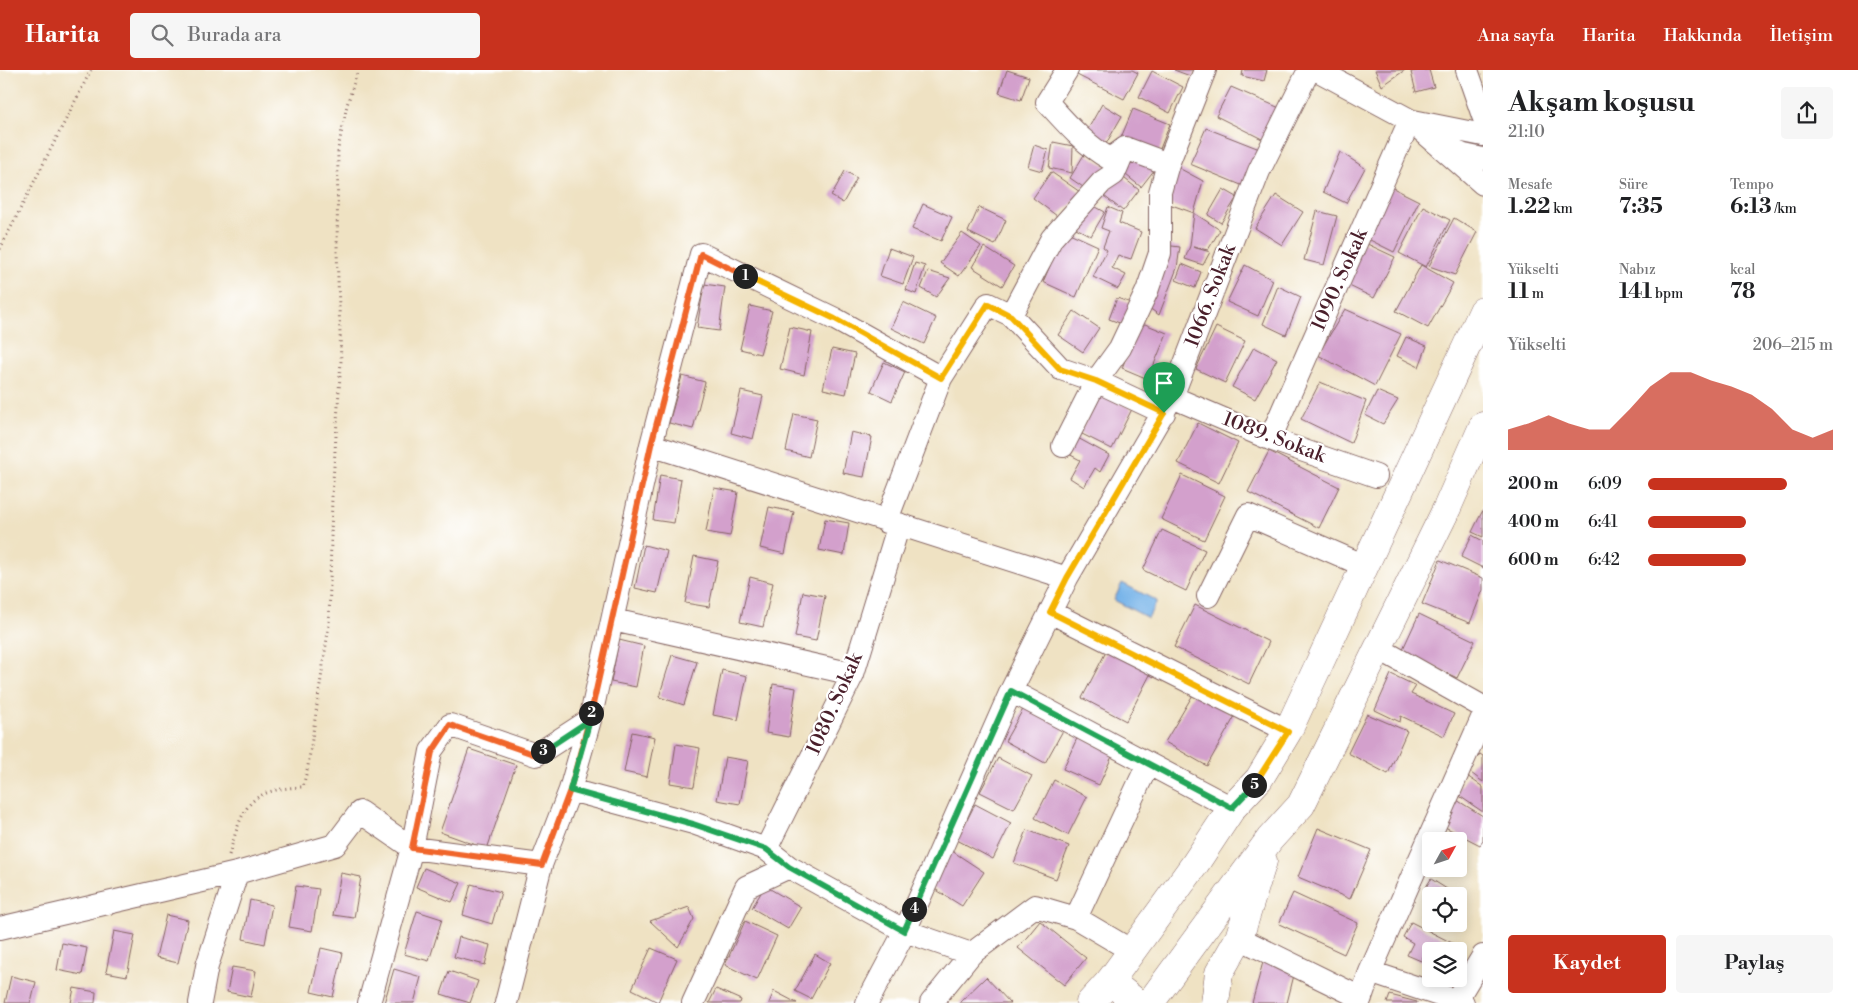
<!DOCTYPE html>
<html lang="tr">
<meta charset="utf-8">
<style>
:root{--surface:#fff;--page:#f6f6f6;--text:#202124;--muted:#757577;--accent:#c8321e}
body{margin:0;font-family:"Libre Bodoni",serif;background:var(--page);color:var(--text);height:100vh;display:flex;flex-direction:column;font-size:19px;white-space:nowrap}
*{box-sizing:border-box;margin:0}
p{font-size:16px;color:var(--muted)}
.icon{flex:none;width:28px;height:28px;fill:none;stroke:currentColor;stroke-width:2;stroke-linecap:round;stroke-linejoin:round}
.map{position:relative;flex:1;overflow:hidden}
.sheet{display:flex;flex-direction:column;background:var(--surface);width:375px}
.sheet>*{flex:none}
.needle{width:32px;rotate:50deg}
.tools{position:absolute;left:1422px;top:762px;display:grid;gap:10px}
.tools a{display:grid;place-items:center;width:45px;height:45px;border-radius:5px;background:var(--surface);box-shadow:0 2px 12px #0003;font-size:25px}
.pin{position:absolute;display:grid;place-items:center;width:42px;height:42px;color:#fff;margin:-51px -21px;border-radius:50% 50% 50% 0;rotate:-45deg;box-shadow:0 0 5px #0007}
.pin .icon{rotate:45deg}
.km{position:absolute;width:25px;height:25px;margin:-12px;border-radius:50%;background:#222;color:#fff;font-size:14px;line-height:25px;text-align:center}
.round{display:grid;place-items:center;flex:none;width:52px;height:52px;border-radius:5px;background:var(--page)}
.headline{display:flex;align-items:center;justify-content:space-between;height:85px;padding:0 25px}
h1{font-size:28px;font-weight:700;line-height:38px}
.stats{display:grid;grid-template-columns:repeat(3,1fr);gap:8px;height:85px;padding:5px 25px}
.stats div{display:grid;align-content:center}
.stats b{font-size:21px;font-weight:700}
.stats small{font-size:14px;font-weight:400}
.stats p{font-size:14px}
.chart{height:140px;padding:10px 25px}
.chart p{display:flex;justify-content:space-between}
.chart svg{width:100%;height:90px;margin-top:5px;fill:var(--accent);opacity:.7}
.primary-button{display:flex;gap:10px;margin-top:auto;padding:10px 25px}
.primary-button a{flex:1;height:58px;border-radius:5px;background:var(--accent);color:#fff;font-size:20px;font-weight:700;line-height:58px;text-align:center}
.primary-button a+a{background:var(--page);color:var(--text)}
ul{padding:0 25px;list-style:none;font-size:16px}
li{display:grid;grid-template-columns:80px 60px 1fr;align-items:center;height:38px}
li i{height:12px;border-radius:6px;background:var(--accent)}
header{display:flex;align-items:center;gap:30px;box-sizing:border-box;height:70px;padding:0 25px;background:var(--accent);color:#fff}
header strong{font-size:24px}
nav{display:flex;gap:28px;margin-inline-start:auto;font-size:18px}
.search{width:350px;height:45px;background:var(--page);display:flex;align-items:center;gap:12px;box-sizing:border-box;padding:0 18px;border-radius:5px;color:var(--muted);font-size:19px}
main{display:flex;flex:1;min-height:0}
.map>svg:first-child{display:block}
.water{fill:#77b4e9;stroke:#606a8a}
.building{fill:#d3a0cc}
.lines{fill:none;stroke-linecap:round;stroke-linejoin:round}
.minor-casing{stroke:#846360;stroke-width:24}
.major-casing{stroke:#846360;stroke-width:29}
.highway-casing{stroke:#846360;stroke-width:29}
.path{stroke:#846360;stroke-width:3;stroke-dasharray:1 4;stroke-linecap:butt}
.minor{stroke:#fff;stroke-width:22}
.major{stroke:#fff;stroke-width:28}
.highway{stroke:#fff;stroke-width:28}
.split-1-casing{stroke:#fff;stroke-width:10}
.split-2-casing{stroke:#fff;stroke-width:10}
.split-3-casing{stroke:#fff;stroke-width:10}
.split-4-casing{stroke:#fff;stroke-width:10}
.split-5-casing{stroke:#fff;stroke-width:10}
.split-6-casing{stroke:#fff;stroke-width:10}
.split-1{stroke:#f5b400;stroke-width:6}
.split-2{stroke:#f0652b;stroke-width:6}
.split-3{stroke:#f0652b;stroke-width:6}
.split-4{stroke:#22a559;stroke-width:6}
.split-5{stroke:#22a559;stroke-width:6}
.split-6{stroke:#f5b400;stroke-width:6}
.labels{text-anchor:middle;dominant-baseline:central;stroke-width:4.5;stroke-linejoin:round;paint-order:stroke}
.street-label{font-size:20px;fill:#4a1f2b;stroke:#fff}
</style>
<header>
<strong>Harita</strong>
<div class="search"><svg class="icon" aria-label="search" viewBox="0 0 24 24"><circle cx="10" cy="10" r="6"/><path d="M15 15l6 6"/></svg>Burada ara</div>
<nav><a>Ana sayfa</a><a>Harita</a><a>Hakkında</a><a>İletişim</a></nav>
</header>
<main>
<div class="map">
<svg width="1483" height="933" viewBox="0 0 1483 933">
<rect width="100%" height="100%" fill="#fff"/>
<filter id="ink" filterUnits="userSpaceOnUse"><feTurbulence type="fractalNoise" baseFrequency=".02" numOctaves="2"/><feDisplacementMap in="SourceGraphic" scale="10" xChannelSelector="R" yChannelSelector="G"/><feConvolveMatrix kernelMatrix="1 2 1 2 8 2 1 2 1" color-interpolation-filters="sRGB"/></filter>
<filter id="wash" filterUnits="userSpaceOnUse"><feTurbulence type="fractalNoise" baseFrequency=".0096" numOctaves="4" result="noise"/><feDisplacementMap in="SourceGraphic" scale="20" xChannelSelector="R" yChannelSelector="G"/><feGaussianBlur stdDeviation="1.12" result="paint"/><feColorMatrix in="noise" values="0 0 0 0 0 0 0 0 0 0 0 0 0 0 0 0 0 1.4 0 .05"/><feComposite in="paint" operator="in"/></filter>
<g filter="url(#wash)">
<rect width="100%" height="100%" fill="#efe2c3"/>
<path class="water" d="M1122,513L1157,531L1148,548L1114,530Z"/>
<g id="blocks">
<path class="building" d="M1007,0L1029,7L1021,30L999,23Z
M1079,0H1132L1138,3L1124,29L1077,5Z
M1174,0H1196L1193,7Z
M1243,0H1267L1264,11L1242,6Z
M1375,0H1405L1382,16Z
M1420,0H1429L1434,17L1416,22L1411,2Z
M1152,1L1183,17L1170,43L1139,27Z
M1231,17L1282,39L1266,71L1216,46Z
M1102,34L1122,46L1103,79L1083,68Z
M1133,39L1170,54L1157,86L1120,70Z
M1206,58L1262,80L1246,117L1190,94Z
M1053,72L1073,76L1072,103L1049,98Z
M1034,75L1048,80L1042,101L1028,97Z
M1340,82L1365,98L1346,133L1323,122Z
M1085,83L1107,97L1083,117L1070,108Z
M1135,83L1155,99L1141,117L1121,101Z
M1177,97L1203,111L1194,143L1220,160L1208,180L1193,177L1210,182L1203,195L1185,189L1190,176L1194,143L1169,134Z
M845,101L857,108L843,133L831,126Z
M1051,102L1083,124L1057,146L1033,128Z
M1120,105L1139,120L1123,141L1104,126Z
M1387,115L1419,131L1394,182L1362,166Z
M1223,119L1237,127L1221,153L1208,145Z
M1276,125L1303,142L1282,175L1255,158Z
M1087,132L1105,142L1091,166L1074,157Z
M923,134L952,147L941,171L912,159Z
M1423,136L1450,150L1426,197L1399,183Z
M979,137L1006,150L995,175L968,162Z
M1108,137L1122,143L1119,153L1141,162L1131,189L1118,185L1112,198L1126,205L1118,219L1093,207L1107,180L1103,177L1109,161L1101,158Z
M1317,141L1337,146L1324,195L1304,190Z
M1454,148L1477,162L1455,205L1429,196Z
M1065,161L1098,176L1076,227L1043,212Z
M962,163L981,176L959,206L940,193Z
M1363,172L1395,187L1374,228L1343,213Z
M1164,175L1180,177L1177,198L1159,245L1145,235Z
M984,177L1014,196L1002,216L972,197Z
M889,178L913,187L903,214L880,206Z
M915,193L925,196L916,224L906,220Z
M1182,194L1201,202L1195,218L1176,210Z
M1245,195L1273,210L1258,246L1227,232Z
M1421,195L1453,213L1428,258L1396,241Z
M928,201L950,208L936,227L921,218Z
M704,214L725,217L719,261L697,258Z
M1278,216L1301,227L1286,265L1263,254Z
M1117,228L1134,234L1125,255L1109,249Z
M903,232L936,248L924,274L891,258Z
M750,236L772,241L760,284L740,279Z
M1345,239L1401,264L1375,316L1318,285Z
M1074,241L1099,258L1083,282L1058,265Z
M1140,252L1167,263L1148,309L1122,298Z
M790,257L812,262L804,305L780,299Z
M1216,257L1245,271L1225,313L1196,299Z
M1406,267L1427,276L1419,297L1397,286Z
M1254,277L1277,289L1255,329L1232,317Z
M832,279L855,284L846,324L823,319Z
M884,292L905,302L892,331L871,321Z
M682,306L705,312L693,359L669,353Z
M1320,312L1366,331L1351,373L1301,349Z
M741,321L763,326L753,369L731,363Z
M1377,321L1398,330L1383,354L1365,345Z
M1099,323L1132,339L1112,379L1080,363Z
M794,344L817,349L809,387L786,381Z
M1198,353L1238,373L1219,413L1178,393Z
M851,362L872,367L864,407L843,403Z
M1074,366L1109,385L1100,402L1095,398L1084,417L1070,408L1080,390L1065,382Z
M1269,381L1339,417L1319,458L1248,422Z
M660,405L681,409L674,453L653,450Z
M1182,405L1225,426L1204,470L1161,449Z
M714,418L738,422L730,466L706,462Z
M769,437L794,442L785,484L760,478Z
M1483,440V467L1472,462Z
M825,449L849,453L844,485L819,480Z
M1162,460L1205,480L1186,521L1143,500Z
M1472,465L1483,471V498L1461,487Z
M644,475L667,481L657,523L635,518Z
M694,486L718,491L709,537L685,533Z
M1440,490L1483,508V520L1470,553L1422,534Z
M750,507L773,513L763,557L740,552Z
M803,522L825,526L816,571L795,567Z
M1195,535L1269,572L1249,614L1174,577Z
M1419,544L1475,571L1457,608L1402,581Z
M619,570L644,576L636,617L611,612Z
M1108,578L1152,601L1126,651L1082,628Z
M672,585L697,592L684,635L659,627Z
M722,600L747,606L738,650L713,645Z
M1391,604L1416,616L1411,624L1454,644L1444,666L1401,646L1400,652L1375,640Z
M773,614L796,618L789,667L766,663Z
M1194,623L1235,646L1207,696L1165,672Z
M1026,634L1066,655L1045,693L1005,671Z
M1367,644L1407,661L1388,704L1348,683Z
M632,662L655,667L647,707L624,702Z
M1078,666L1114,682L1099,715L1063,699Z
M676,674L700,678L694,717L670,713Z
M469,679L516,695L487,779L440,762Z
M1480,684L1483,686V712L1467,700Z
M725,687L748,691L740,734L717,730Z
M998,688L1032,706L1014,739L980,722Z
M1467,706L1483,717V742L1455,723Z
M1054,710L1087,727L1068,765L1035,748Z
M1455,729L1483,746V771L1480,775L1445,757Z
M975,734L1011,753L993,789L957,770Z
M1318,758L1371,780L1350,829L1298,807Z
M1027,760L1069,776L1056,809L1014,793Z
M952,781L984,802L962,836L930,816Z
M424,798L461,813L452,832L416,817Z
M341,803L361,807L354,848L333,845Z
M1431,809L1458,826H1433L1424,820Z
M471,814L501,822L492,854L463,845Z
M296,816L319,819L312,861L289,857Z
M765,816L801,837L788,859L752,838Z
M1293,823L1358,853L1344,884L1279,854Z
M250,830L272,835L265,874L243,869Z
M1431,830V851L1422,846Z
M689,837L694,849L678,877L650,851Z
M417,841L442,849L429,891L404,884Z
M166,845L188,850L178,893L156,888Z
M745,851L777,866L757,910L725,895Z
M1040,851L1086,888L1064,915L1018,878Z
M1411,852L1458,876L1455,881H1430L1427,879L1421,891L1407,885L1413,873L1403,867Z
M114,861L135,865L127,906L106,902Z
M459,867L490,875L485,895L454,887Z
M62,873L87,878L82,905L57,900Z
M321,878L343,883L333,927L311,922Z
M651,878L677,889L658,932L632,919Z
M815,884L830,893L811,929L795,921Z
M1263,892L1295,901L1287,933H1252Z
M232,897L256,901L251,927L227,922Z
M394,899L421,907L414,933H384Z
M449,901L478,911L470,933L441,924Z
M11,906L36,912L31,933H5Z
M986,907L1010,933H959Z
M74,918L96,922L95,933H71Z
M716,919L741,930L740,933H709Z
M774,921L797,933H769Z
M1390,925L1417,932V933H1387Z"/>
</g>
</g>
<g filter="url(#ink)">
<use href="#blocks" fill-opacity="0" stroke="#846360" stroke-width="1"/>
<g class="lines">
<g class="minor-casing">
<path id="minor" d="M1067,0L1047,32C1067,54 1084,74 1110,89L1125,78L1168,94
M1317,0L1410,50L1483,114
M1467,0L1483,46
M1413,51L1483,65
M1450,79L1464,85L1483,89
M1011,245L1052,168L1102,112L1114,104L1125,78
M1172,327L1270,369L1376,406
M1270,369L1410,50
M651,375L1067,508
M1063,376L1096,311L1120,278L1147,221L1160,183V122L1168,94L1205,0
M886,452L941,308L988,234L1011,245L1061,299L1096,311L1164,343
M1208,526L1248,445L1365,496
M1050,542L1288,661
M613,550L853,604
M1378,578L1483,637
M1011,621L1232,738
M570,720L693,753L766,779L789,797L905,861L971,884L1035,836L1076,848L1132,881
M766,779L853,604L899,454
M1076,848L1148,694
M0,858L237,803L335,775L360,742L412,778L541,795L570,720L590,650L651,375L701,184L835,249L941,308
M1239,868L1361,928
M1370,902L1463,933
M1457,929L1483,886
M200,933L207,896L237,803
M369,933L412,778L431,681L450,655L536,685L590,650
M506,933L541,795
M693,933L746,817L789,797
M867,933L905,861L1011,621L1067,508L1172,327L1259,101L1309,0
M931,933L971,884
M1359,933L1370,902L1483,646"/>
</g>
<g class="major-casing">
<path id="major" d="M1110,911L1195,794L1232,738L1259,709L1288,661L1483,241
M1150,933L1270,769L1301,735L1447,438L1483,356
M1215,933L1219,903L1239,868L1263,791"/>
</g>
<g class="highway-casing">
<path id="highway" d="M1090,933L1110,911L1137,933"/>
</g>
<path class="path" d="M0,179L91,0
M229,785C243,736 248,719 303,717L308,696L329,555L332,426L341,291L337,182L338,79L347,35L358,0"/>
<use href="#minor" class="minor"/>
<use href="#major" class="major"/>
<use href="#highway" class="highway"/>
</g>
</g>
<g class="lines" filter="url(#ink)">
<g class="split-1-casing">
<path id="split-1" d="M745,206L835,249L941,308L988,234L1011,246L1060,299L1096,311L1164,343"/>
</g>
<g class="split-2-casing">
<path id="split-2" d="M591,643L651,375L701,184L745,206"/>
</g>
<g class="split-3-casing">
<path id="split-3" d="M543,681L536,685L450,655L432,682L412,778L542,795L570,720L591,643"/>
</g>
<g class="split-4-casing">
<path id="split-4" d="M543,681L590,650L570,720L693,754L766,779L789,797L904,861L914,839"/>
</g>
<g class="split-5-casing">
<path id="split-5" d="M914,839L1011,621L1232,738L1254,715"/>
</g>
<g class="split-6-casing">
<path id="split-6" d="M1164,343L1067,508L1050,542L1288,662L1254,715"/>
</g>
<use href="#split-1" class="split-1"/>
<use href="#split-2" class="split-2"/>
<use href="#split-3" class="split-3"/>
<use href="#split-4" class="split-4"/>
<use href="#split-5" class="split-5"/>
<use href="#split-6" class="split-6"/>
</g>
<g class="labels">
<g class="street-label">
<text transform="translate(1340 210) rotate(-66)">1090. Sokak</text>
<text transform="translate(1211 226) rotate(-69)">1066. Sokak</text>
<text transform="translate(1274 368) rotate(21)">1089. Sokak</text>
<text transform="translate(835 634) rotate(-66)">1080. Sokak</text>
</g>
</g>
</svg>
<div class="tools">
<a><svg class="needle" viewBox="-14 -14 28 28"><path d="M0-13l5 13h-10z" fill="#e53935"/><path d="M0 13l5-13h-10z" fill="#757577"/></svg></a>
<a><svg class="icon" aria-label="locate" viewBox="0 0 24 24"><circle cx="12" cy="12" r="6"/><path d="M12 2v4M12 18v4M2 12h4M18 12h4"/></svg></a>
<a><svg class="icon" aria-label="layers" viewBox="0 0 24 24"><path d="M12 4l9 5-9 5-9-5zM3 14l9 5 9-5"/></svg></a>
</div>
<div class="pin" style="left:1164px;top:343px;background:#1e9e55"><svg class="icon" aria-label="arrive" viewBox="0 0 24 24"><path d="M6 21V4h12l-3 4 3 4H6"/></svg></div>
<b class="km" style="left:745px;top:206px">1</b>
<b class="km" style="left:591px;top:643px">2</b>
<b class="km" style="left:543px;top:681px">3</b>
<b class="km" style="left:914px;top:839px">4</b>
<b class="km" style="left:1254px;top:715px">5</b>
</div>
<section class="sheet">
<div class="headline"><div><h1>Akşam koşusu</h1><p>21:10</p></div><a class="round"><svg class="icon" aria-label="share" viewBox="0 0 24 24"><path d="M12 15V3M7 8l5-5 5 5M5 13v7h14v-7"/></svg></a></div>
<div class="stats">
<div><p>Mesafe</p><b>1.22<small> km</small></b></div>
<div><p>Süre</p><b>7:35</b></div>
<div><p>Tempo</p><b>6:13<small> /km</small></b></div>
</div>
<div class="stats">
<div><p>Yükselti</p><b>11<small> m</small></b></div>
<div><p>Nabız</p><b>141<small> bpm</small></b></div>
<div><p>kcal</p><b>78</b></div>
</div>
<div class="chart"><p><span>Yükselti</span>206–215 m</p>
<svg viewBox="0 0 160 44" preserveAspectRatio="none"><path d="M0 44V34L10 31L20 27L30 31L40 34L50 34L60 24L70 13L80 6L90 6L100 10L110 13L120 17L130 24L140 34L150 38L160 34V44z"/></svg>
</div>
<ul>
<li><b>200 m</b>6:09<i style="width:75%"></i></li>
<li><b>400 m</b>6:41<i style="width:53%"></i></li>
<li><b>600 m</b>6:42<i style="width:53%"></i></li>
</ul>
<div class="primary-button"><a>Kaydet</a><a>Paylaş</a></div>
</section>
</main>
